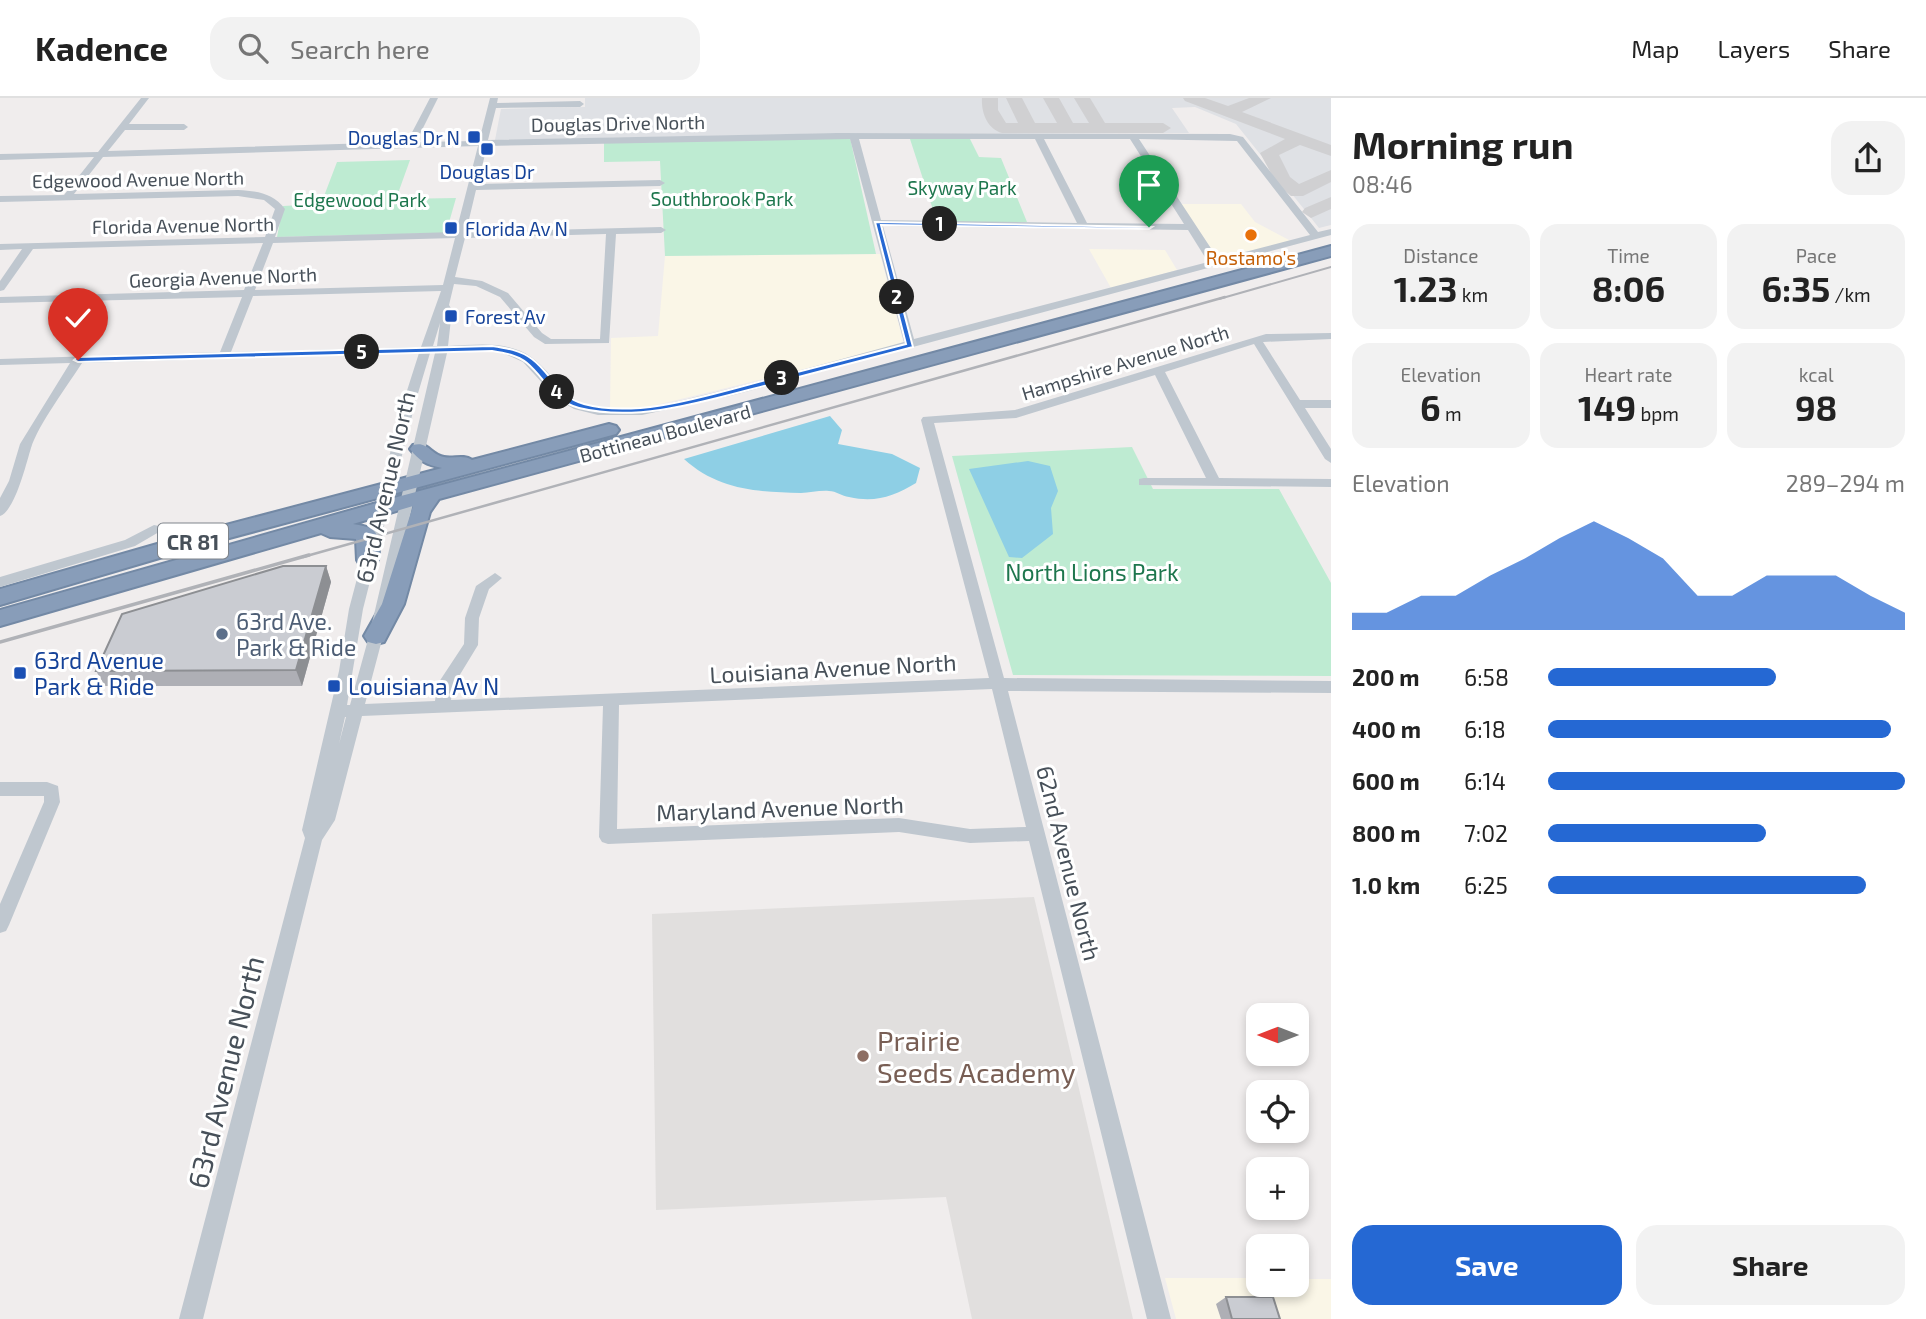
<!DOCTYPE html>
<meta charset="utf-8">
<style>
:root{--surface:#fff;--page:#f2f2f2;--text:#222;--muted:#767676;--line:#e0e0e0;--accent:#2568d3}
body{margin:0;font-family:"Exo 2",sans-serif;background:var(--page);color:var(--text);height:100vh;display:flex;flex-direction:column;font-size:26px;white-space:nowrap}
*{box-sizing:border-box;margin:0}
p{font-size:23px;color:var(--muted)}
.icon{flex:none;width:38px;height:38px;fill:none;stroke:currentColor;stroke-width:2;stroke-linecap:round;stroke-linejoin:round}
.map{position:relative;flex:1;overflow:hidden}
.drawer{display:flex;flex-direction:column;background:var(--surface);width:595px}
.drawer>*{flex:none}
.needle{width:46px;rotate:270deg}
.buttons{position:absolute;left:1246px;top:905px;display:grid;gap:14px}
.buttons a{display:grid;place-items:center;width:63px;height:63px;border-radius:14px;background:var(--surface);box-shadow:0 4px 10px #0003;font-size:35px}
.pin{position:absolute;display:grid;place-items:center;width:60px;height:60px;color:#fff;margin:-72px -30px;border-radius:50% 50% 50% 0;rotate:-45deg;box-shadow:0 0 7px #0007}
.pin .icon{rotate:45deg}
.km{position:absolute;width:35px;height:35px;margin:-18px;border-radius:50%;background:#222;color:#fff;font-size:19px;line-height:35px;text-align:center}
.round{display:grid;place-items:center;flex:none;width:74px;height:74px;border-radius:21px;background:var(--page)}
.overview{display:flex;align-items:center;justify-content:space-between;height:119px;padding:0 21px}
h1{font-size:38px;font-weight:700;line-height:52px}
.metrics{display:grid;grid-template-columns:repeat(3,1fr);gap:10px;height:119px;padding:7px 21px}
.metrics div{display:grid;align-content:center;border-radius:18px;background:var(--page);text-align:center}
.metrics b{font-size:35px;font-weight:700}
.metrics small{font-size:19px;font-weight:400}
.metrics p{font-size:19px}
.chart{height:196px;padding:14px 21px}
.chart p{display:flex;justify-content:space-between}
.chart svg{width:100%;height:126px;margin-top:7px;fill:var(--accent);opacity:.7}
.button{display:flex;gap:14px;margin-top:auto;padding:14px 21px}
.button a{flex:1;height:80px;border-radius:21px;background:var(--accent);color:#fff;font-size:28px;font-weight:700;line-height:80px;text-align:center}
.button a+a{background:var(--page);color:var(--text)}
ul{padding:0 21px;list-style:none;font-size:23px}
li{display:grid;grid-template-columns:112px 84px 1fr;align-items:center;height:52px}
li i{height:18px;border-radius:9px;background:var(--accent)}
header{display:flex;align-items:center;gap:42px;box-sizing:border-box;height:98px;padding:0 35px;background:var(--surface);border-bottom:2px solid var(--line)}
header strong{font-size:33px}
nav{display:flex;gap:38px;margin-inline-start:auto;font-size:24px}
.search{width:490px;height:63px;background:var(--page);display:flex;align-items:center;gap:18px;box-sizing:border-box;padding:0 24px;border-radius:21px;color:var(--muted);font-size:26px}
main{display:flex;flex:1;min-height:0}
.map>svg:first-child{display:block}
.commercial{fill:#faf6e7}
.education{fill:#e1dfde}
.airport{fill:#dfe1e5}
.green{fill:#beebd2}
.water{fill:#8ecfe5}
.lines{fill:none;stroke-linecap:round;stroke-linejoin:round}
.taxiway{fill:#d0d0d2;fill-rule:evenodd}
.highway-casing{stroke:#7389a5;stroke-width:4}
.minor{fill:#bfc7cf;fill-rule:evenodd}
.highway{fill:#889db9;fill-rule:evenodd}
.rail-far2{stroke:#b0b2b7;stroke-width:2}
.rail-far1{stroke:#b0b2b7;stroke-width:2.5}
.rail{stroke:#b0b2b7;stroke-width:3.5}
.wall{fill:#aeafb5}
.shaded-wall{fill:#8d8f93}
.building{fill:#caccd2;stroke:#8d8f93;stroke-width:2}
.route{fill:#2568d3;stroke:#fff;stroke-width:2}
.transit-dot{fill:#1a4fb4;stroke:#fff;stroke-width:2.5}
.food-dot{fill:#e8710a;stroke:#fff;stroke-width:2.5}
.service-dot{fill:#5c6f8a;stroke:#fff;stroke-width:2.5}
.education-dot{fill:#8d6e63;stroke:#fff;stroke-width:2.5}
.labels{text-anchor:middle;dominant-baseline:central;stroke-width:6;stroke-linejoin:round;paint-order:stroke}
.far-street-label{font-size:19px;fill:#475059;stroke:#fff}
.far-transit-label{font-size:19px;fill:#164399;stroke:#fff;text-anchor:start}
.far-park-label{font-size:19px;fill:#1d764d;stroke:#fff}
.far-food-label{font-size:19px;fill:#c56008;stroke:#fff}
.shield{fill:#fff;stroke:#7e848b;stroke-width:2}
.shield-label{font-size:21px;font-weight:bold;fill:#475059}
.street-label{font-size:23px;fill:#475059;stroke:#fff}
.park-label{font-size:23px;fill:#1d764d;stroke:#fff}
.service-label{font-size:23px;fill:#4e5e75;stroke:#fff;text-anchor:start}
.transit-label{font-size:23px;fill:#164399;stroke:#fff;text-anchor:start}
.near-education-label{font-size:28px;fill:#785e54;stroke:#fff;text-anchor:start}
.near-street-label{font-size:28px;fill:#475059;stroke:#fff}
</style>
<header>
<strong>Kadence</strong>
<div class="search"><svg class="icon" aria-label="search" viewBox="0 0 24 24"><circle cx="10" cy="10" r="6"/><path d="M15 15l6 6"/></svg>Search here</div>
<nav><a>Map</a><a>Layers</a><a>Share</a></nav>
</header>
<main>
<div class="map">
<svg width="1331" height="1221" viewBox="0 0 1331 1221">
<rect width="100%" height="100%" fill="#f0eded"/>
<path class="commercial" d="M1181,106H1241L1255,124L1291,143L1226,159L1216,158Z
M1089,151L1165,152L1177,172L1111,190Z
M880,156L903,243L899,248L648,309L610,312L611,240L658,238L665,158Z
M1165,1180H1258V1186H1297V1181H1331V1221H1176Z"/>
<path class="education" d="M1034,799L1133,1221H972L946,1099L656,1112L652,816Z"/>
<path class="airport" d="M585,0H1331V127L1319,130L1236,26L1195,9L1172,10L1189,35H846L495,42L501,11L585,9Z"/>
<path class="green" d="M850,40L876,156L665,158L660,63L604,64V45Z
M910,41H970L979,59L1001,60L1027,124H937Z
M410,62L396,101L456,100L446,135L277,139L283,108L321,106L337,64Z
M1132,349L1153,391H1279L1331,485V578L1013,577L952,358Z"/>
<path class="water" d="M830,318L842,332L838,346L892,356L920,370L916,385C894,398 876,405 849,399C842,398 836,393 829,393C820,392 810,395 801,395C757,394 718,392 684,361Z
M1028,363L1050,368L1058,393L1051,410L1053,436L1022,460L1009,459L969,371Z"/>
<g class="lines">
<path class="taxiway" d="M982,0H998V12L1006,25H1018L1006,0H1022L1035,25H1057L1043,0H1059L1073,25H1089L1074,0H1090L1105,25H1163L1171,30L1163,35H1002C987,31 981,14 982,0Z
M1183,0H1205L1228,8L1249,0H1271L1242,14L1331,47V58L1300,47L1279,57L1290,79L1299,86L1331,72V84L1303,98H1291L1277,86L1260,55L1285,41L1185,3Z
M1331,99V111L1311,120L1302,114L1305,110Z"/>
<g class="highway-casing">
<path id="highway" d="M1331,148V158L439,401L430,414L404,506L384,544L376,546L368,544L364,538L382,506L413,408L353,426C360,427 371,429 375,434C380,441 380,460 376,467L368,469L360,467L357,462L356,441L330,439L321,435L0,528V512L401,398Z
M609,326L616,328L619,332L616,336L207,446L0,507V491L192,436L442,370C427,367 419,363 410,351L413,347C428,343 430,356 444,359C454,361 463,356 472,362Z"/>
</g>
<path class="minor" d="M141,0H149L129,26H184L188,29L184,32H125L108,53L407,44L430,0H438L416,44L479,43L490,0H498L497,5L580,3L584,6L580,9L496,10L488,42L837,35L1230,36L1243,39L1318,134L1331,131V137L730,298L642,317H598L574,311L557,301L523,264L505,256L492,253L447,255L383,538L365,606L435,603L437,587L464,546L465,520L476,488L495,475L502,480L489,491L479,520L478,547L453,588L451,602L989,580L921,322L923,319L1015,312L1266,236L1331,235V241L1263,244L1300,302H1331V310H1305L1331,351V365L1325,361L1254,246L1165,274L1219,380L1331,381V389L1139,387V381L1144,380H1206L1155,277L1016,320L934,325L1004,580L1331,583V595L1008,593L1171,1221H1147L1029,743L970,745L899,734L608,746L602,744L599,739L603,608L362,618L335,722L322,742L203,1221H179L305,740L302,732L339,573L349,511L404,302L419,255L82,265C68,287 38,327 31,350C26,366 15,413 0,418V400L9,383L20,346L70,265L0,267V261L220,254L242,199L0,205V199L244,192L263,145L33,151L4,192L0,193V183L22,151L0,152V146L265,139L275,111L264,102L238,98L0,104V98L64,97L94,59L0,62V56L98,54ZM850,41L904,244C838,262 773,280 708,296C673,304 634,317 597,310C560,302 557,278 531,259C508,242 475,247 448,248L452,212L449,207L454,186L476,188L500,199L534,239L545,246L609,245L616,136L661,135L666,132L661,129L466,134L476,92L660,88L665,85L660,82L478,86L487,48ZM859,41H1035L1077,125L881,122ZM1044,41H1130L1184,126L1087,125ZM1139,41L1237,43L1310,137L1218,161ZM478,48L456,134L275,139L285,111C273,95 257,93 238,92L74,96L103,59ZM883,128L1188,132L1208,164L914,241ZM606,136L600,241H551L542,235L508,195L482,183L455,179L465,140ZM455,140L443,187L255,192L273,145ZM441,193L421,249L231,254L253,198ZM440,225L437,248H433ZM430,255H435L369,538L350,607H347L363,511L416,302ZM992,591L1026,729L970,731L899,720L617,731L619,607ZM345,619H346L339,646Z
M154,427L159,428L161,431L159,434L135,448L0,489V479L125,442Z
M0,684H47L58,688L60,704L9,827L6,833L0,835V806L44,704V698H0Z"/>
<use href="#highway" class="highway"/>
<path class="rail-far2" d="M1219,201L1331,169"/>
<path class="rail-far1" d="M303,459L1225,199"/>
<path class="rail" d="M0,544L309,457"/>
</g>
<path class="wall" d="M326,468L331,484L302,588H105L96,573Z
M1226,1199L1280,1221H1221L1216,1206Z"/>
<path class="shaded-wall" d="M326,468L331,484L302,588L296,572Z"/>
<path class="building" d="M283,468H326L296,572L96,573L122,516Z
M1226,1199H1273L1280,1221H1232Z"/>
<path class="route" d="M875,124L1152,129L1149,131L881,127L913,249C865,262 816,274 768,287C708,302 641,325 579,310C554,304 545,280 527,265C517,257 505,255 492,253L78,264L74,262L78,259L492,248C506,250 520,252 532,261C551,275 559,300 584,306C639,321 711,296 766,282C813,270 859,258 906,246Z"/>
<g class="transit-dot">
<rect x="467" y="32" width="14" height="14" rx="3.5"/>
<rect x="480" y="44" width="14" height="14" rx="3.5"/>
<rect x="444" y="123" width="14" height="14" rx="3.5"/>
<rect x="444" y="211" width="14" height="14" rx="3.5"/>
<rect x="13" y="568" width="14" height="14" rx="3.5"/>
<rect x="327" y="581" width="14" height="14" rx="3.5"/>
</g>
<circle class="food-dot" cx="1251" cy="137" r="7"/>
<circle class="service-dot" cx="222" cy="536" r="7"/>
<circle class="education-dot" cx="863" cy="958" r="7"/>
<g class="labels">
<g class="far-street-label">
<text transform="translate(618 25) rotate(-1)">Douglas Drive North</text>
<text transform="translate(138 81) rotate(-1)">Edgewood Avenue North</text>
<text transform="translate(183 127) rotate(-1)">Florida Avenue North</text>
<text transform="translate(223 179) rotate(-2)">Georgia Avenue North</text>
<text transform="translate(1125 264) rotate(-17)">Hampshire Avenue North</text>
<text transform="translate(665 335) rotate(-15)">Bottineau Boulevard</text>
</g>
<g class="far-transit-label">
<text x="460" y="39" text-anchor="end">Douglas Dr N</text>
<text x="487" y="73" text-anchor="middle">Douglas Dr</text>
<text x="465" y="130">Florida Av N</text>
<text x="465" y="218">Forest Av</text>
</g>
<g class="far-park-label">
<text x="962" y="89">Skyway Park</text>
<text x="722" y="100">Southbrook Park</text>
<text x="360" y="101">Edgewood Park</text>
</g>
<g class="far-food-label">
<text x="1251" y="159">Rostamo's</text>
</g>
<rect class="shield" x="158" y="425.5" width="70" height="35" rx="5"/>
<g class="shield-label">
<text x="193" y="443">CR 81</text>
</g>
<g class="street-label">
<text transform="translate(385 389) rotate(-77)">63rd Avenue North</text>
<text transform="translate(833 570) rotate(-3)">Louisiana Avenue North</text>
<text transform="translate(780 710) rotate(-2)">Maryland Avenue North</text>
<text transform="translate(1069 765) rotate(76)">62nd Avenue North</text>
</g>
<g class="park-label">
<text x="1092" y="474">North Lions Park</text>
</g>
<g class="service-label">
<text x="236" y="523">63rd Ave.<tspan x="236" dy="26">Park &amp; Ride</tspan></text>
</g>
<g class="transit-label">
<text x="34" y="562">63rd Avenue<tspan x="34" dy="26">Park &amp; Ride</tspan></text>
<text x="348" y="588">Louisiana Av N</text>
</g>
<g class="near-education-label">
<text x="877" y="942">Prairie<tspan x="877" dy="32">Seeds Academy</tspan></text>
</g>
<g class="near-street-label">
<text transform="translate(225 974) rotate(-76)">63rd Avenue North</text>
</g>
</g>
</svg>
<div class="buttons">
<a><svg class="needle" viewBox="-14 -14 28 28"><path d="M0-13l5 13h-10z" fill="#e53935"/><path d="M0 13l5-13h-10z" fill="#767676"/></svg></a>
<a><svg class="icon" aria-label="locate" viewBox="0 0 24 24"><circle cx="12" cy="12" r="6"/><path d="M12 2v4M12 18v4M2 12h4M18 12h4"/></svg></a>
<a>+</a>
<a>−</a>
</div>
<div class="pin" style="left:1149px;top:129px;background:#1e9e55"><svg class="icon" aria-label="arrive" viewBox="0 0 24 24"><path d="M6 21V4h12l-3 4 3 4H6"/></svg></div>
<div class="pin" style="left:78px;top:262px;background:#d93025"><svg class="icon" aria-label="check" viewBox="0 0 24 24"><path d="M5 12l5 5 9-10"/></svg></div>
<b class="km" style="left:940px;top:126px">1</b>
<b class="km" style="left:897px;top:199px">2</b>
<b class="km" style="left:782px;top:280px">3</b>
<b class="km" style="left:557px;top:294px">4</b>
<b class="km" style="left:362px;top:254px">5</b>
</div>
<section class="drawer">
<div class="overview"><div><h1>Morning run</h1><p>08:46</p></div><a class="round"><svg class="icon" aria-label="share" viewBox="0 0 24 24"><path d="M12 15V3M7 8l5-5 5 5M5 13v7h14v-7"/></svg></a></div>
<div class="metrics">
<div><p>Distance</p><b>1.23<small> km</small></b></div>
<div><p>Time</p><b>8:06</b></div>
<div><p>Pace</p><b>6:35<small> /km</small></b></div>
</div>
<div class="metrics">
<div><p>Elevation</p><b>6<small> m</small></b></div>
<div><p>Heart rate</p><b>149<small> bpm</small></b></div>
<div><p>kcal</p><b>98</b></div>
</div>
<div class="chart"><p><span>Elevation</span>289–294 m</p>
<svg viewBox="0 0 160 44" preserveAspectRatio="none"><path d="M0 44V38L10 38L20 32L30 32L40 25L50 19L60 12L70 6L80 12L90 19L100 32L110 32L120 25L130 25L140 25L150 32L160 38V44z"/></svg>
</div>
<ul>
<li><b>200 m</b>6:58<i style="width:64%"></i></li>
<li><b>400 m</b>6:18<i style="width:96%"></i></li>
<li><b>600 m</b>6:14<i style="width:100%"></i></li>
<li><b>800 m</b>7:02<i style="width:61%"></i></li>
<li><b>1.0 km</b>6:25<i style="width:89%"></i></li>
</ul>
<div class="button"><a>Save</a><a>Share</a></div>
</section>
</main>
